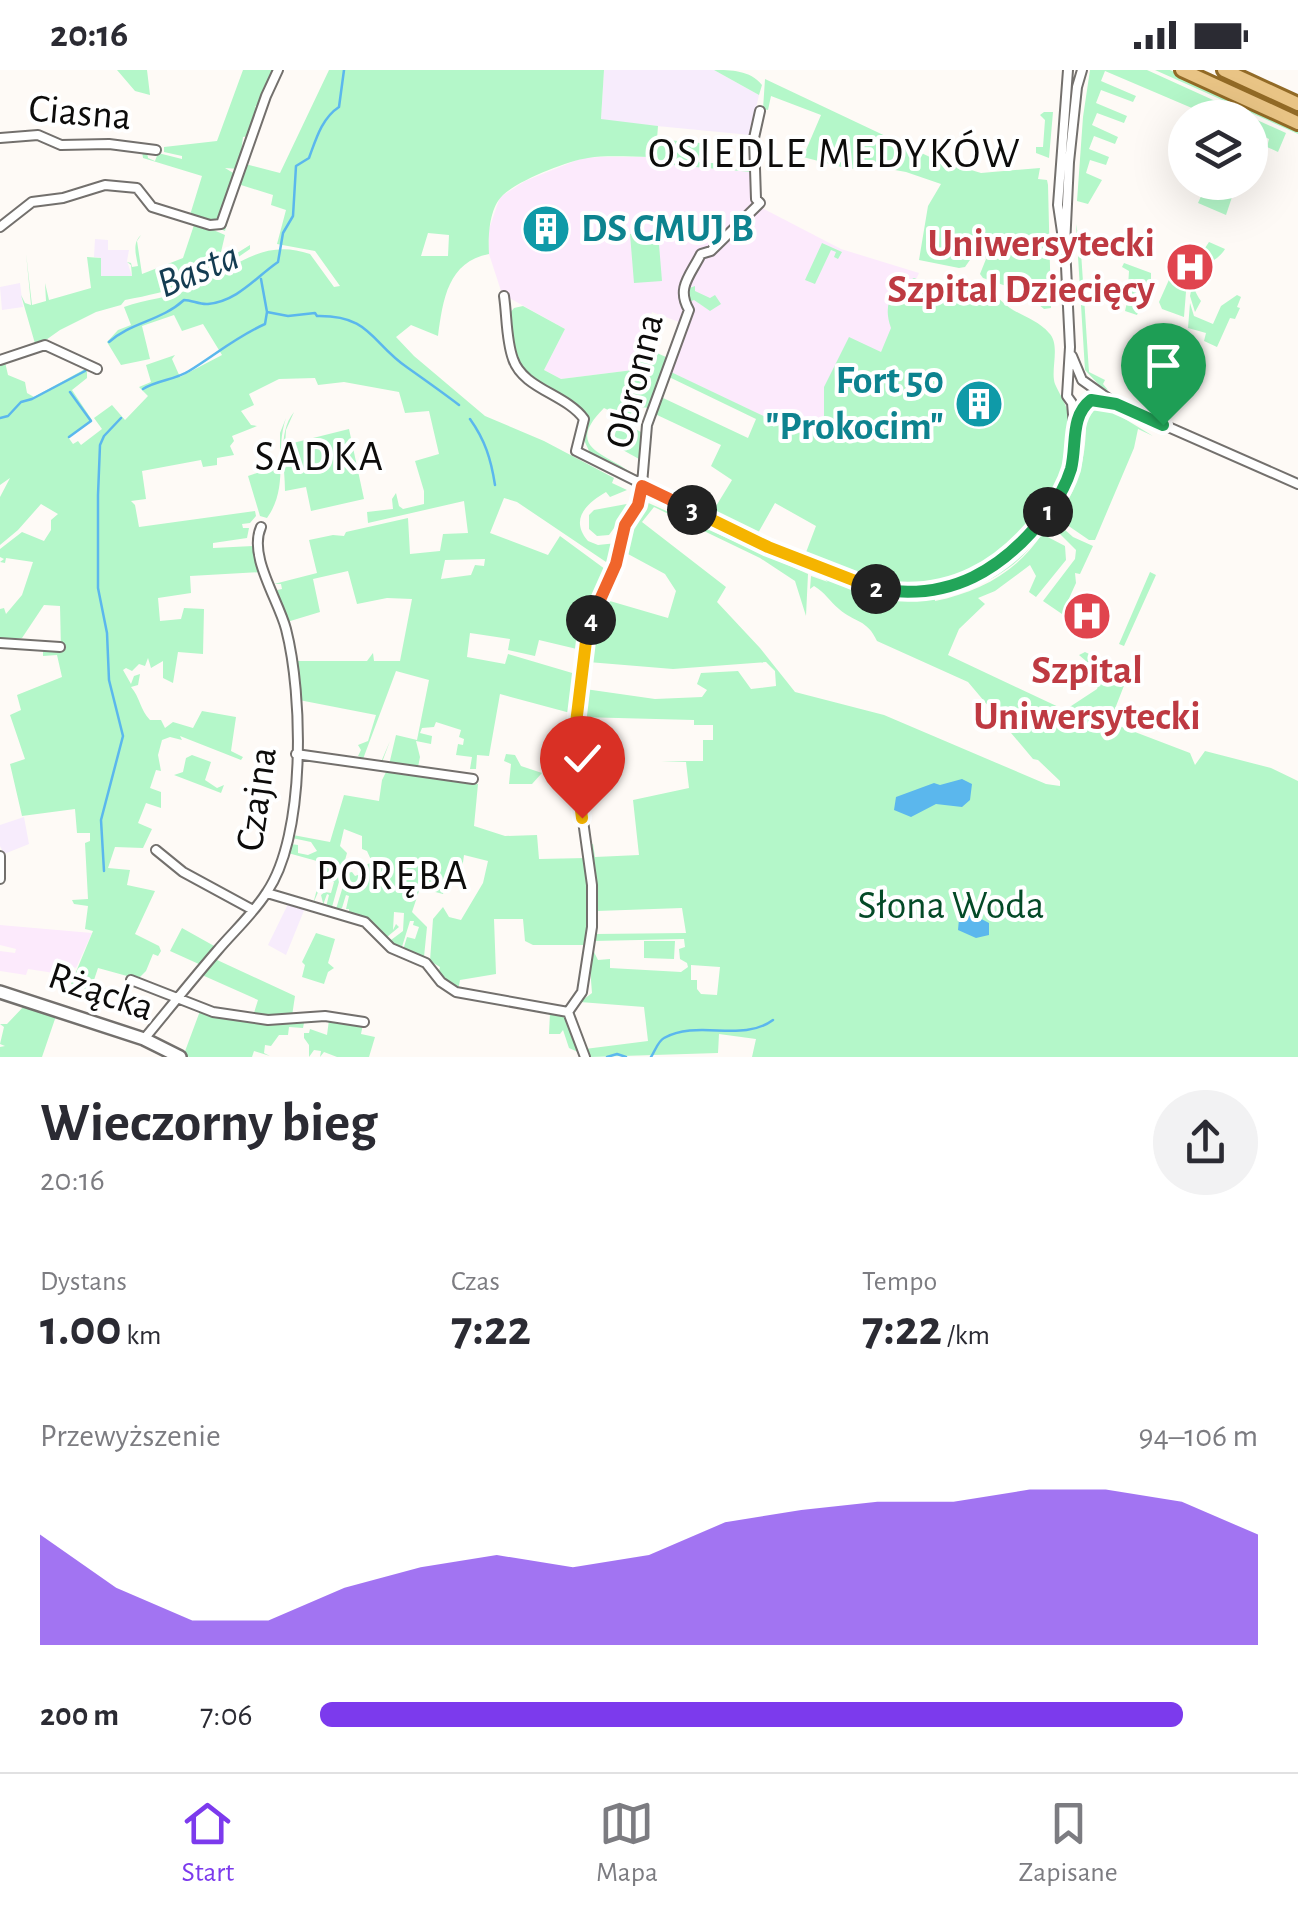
<!DOCTYPE html>
<html lang="pl">
<meta charset="utf-8">
<style>
:root{--surface:#fff;--page:#f2f2f3;--text:#2b2b33;--muted:#7c7c81;--line:#e1e1e2;--accent:#7c3aed}
body{margin:0;font-family:"Alegreya Sans",sans-serif;background:var(--page);color:var(--text);height:100vh;display:flex;flex-direction:column;font-size:38px;white-space:nowrap}
*{box-sizing:border-box;margin:0}
p{font-size:32px;color:var(--muted)}
.icon{flex:none;width:55px;height:55px;fill:none;stroke:currentColor;stroke-width:2;stroke-linecap:round;stroke-linejoin:round}
.map{position:relative;height:987px;overflow:hidden}
.side{display:flex;flex-direction:column;background:var(--surface);flex:1}
.side>*{flex:none}
.tools{position:absolute;left:1168px;top:30px;display:grid;gap:20px}
.tools a{display:grid;place-items:center;width:100px;height:100px;border-radius:50%;background:var(--surface);box-shadow:0 10px 40px #0002;font-size:50px}
.pin{position:absolute;display:grid;place-items:center;width:85px;height:85px;color:#fff;margin:-102px -42px;border-radius:50% 50% 50% 0;rotate:-45deg;box-shadow:0 0 10px #0007}
.pin .icon{rotate:45deg}
.km{position:absolute;width:50px;height:50px;margin:-25px;border-radius:50%;background:#222;color:#fff;font-size:28px;line-height:50px;text-align:center}
.round{display:grid;place-items:center;flex:none;width:105px;height:105px;border-radius:52px;background:var(--page)}
.head{display:flex;align-items:center;justify-content:space-between;height:170px;padding:0 40px}
h1{font-size:55px;font-weight:600;line-height:75px}
.figures{display:grid;grid-template-columns:repeat(3,1fr);gap:15px;height:170px;padding:10px 40px}
.figures div{display:grid;align-content:center}
.figures b{font-size:50px;font-weight:600}
.figures small{font-size:28px;font-weight:400}
.figures p{font-size:28px}
.chart{height:280px;padding:20px 40px}
.chart p{display:flex;justify-content:space-between}
.chart svg{width:100%;height:180px;margin-top:10px;fill:var(--accent);opacity:.7}
ul{padding:0 40px;list-style:none;font-size:32px}
li{display:grid;grid-template-columns:160px 120px 1fr;align-items:center;height:75px}
li i{height:25px;border-radius:12px;background:var(--accent)}
.status{display:flex;justify-content:space-between;align-items:center;height:70px;padding:0 50px;background:var(--surface);direction:ltr}
.status svg{height:28px;fill:currentColor}
.menu{display:flex;justify-content:space-around;align-items:center;height:140px;border-top:2px solid var(--line);background:var(--surface);font-size:28px;color:var(--muted)}
.menu a{display:grid;justify-items:center;gap:5px}
.menu .selected{color:var(--accent)}
.map>svg:first-child{display:block}
.commercial{fill:#f7ecfc}
.education{fill:#fceafc}
.green{fill:#b4f7c9;fill-rule:evenodd}
.water{fill:#5bb7ed}
.lines{fill:none;stroke-linecap:round;stroke-linejoin:round}
.stream{stroke:#5bb7ed;stroke-width:2.5}
.street-casing{stroke:#73706d;stroke-width:12}
.secondary-casing{stroke:#73706d;stroke-width:16}
.primary-casing{stroke:#926a26;stroke-width:18}
.street{stroke:#fff;stroke-width:8}
.secondary{stroke:#fff;stroke-width:11}
.primary{stroke:#e9c485;stroke-width:12}
.split-1-casing{stroke:#fff;stroke-width:20}
.split-2-casing{stroke:#fff;stroke-width:20}
.split-3-casing{stroke:#fff;stroke-width:20}
.split-4-casing{stroke:#fff;stroke-width:20}
.split-5-casing{stroke:#fff;stroke-width:20}
.split-1{stroke:#22a559;stroke-width:12}
.split-2{stroke:#22a559;stroke-width:12}
.split-3{stroke:#f5b400;stroke-width:12}
.split-4{stroke:#f0652b;stroke-width:12}
.split-5{stroke:#f5b400;stroke-width:12}
.labels{text-anchor:middle;dominant-baseline:central;stroke-width:8;stroke-linejoin:round;paint-order:stroke}
.street-label{font-size:40px;fill:#0d0c0b;stroke:#fff}
.culture-label{font-size:40px;font-weight:bold;fill:#0d838f;stroke:#fff;text-anchor:start}
.health-label{font-size:40px;font-weight:bold;fill:#be3a42;stroke:#fff;text-anchor:end}
.park-label{font-size:40px;fill:#044a27;stroke:#fff}
.neighbourhood-label{font-size:42px;letter-spacing:2.5px;fill:#0d0c0b;stroke:#fff}
.water-label{font-size:42px;font-style:italic;fill:#143c52;stroke:#fff}
</style>
<div class="status"><b>20:16</b><svg viewBox="0 0 49 12"><path d="M0 12V9h3v3zM5 12V6h3v6zM10 12V3h3v9zM15 12V0h3v12zM26 1h20v11H26zM47 4h2v5h-2z"/></svg></div>
<div class="map">
<svg width="1298" height="987" viewBox="0 0 1298 987">
<rect width="100%" height="100%" fill="#fefaf6"/>
<path class="commercial" d="M604,0H714L759,25L750,65L605,51L601,49Z
M95,169L108,170V180H129L127,191L132,206H101V188L94,187Z
M20,213L23,237L2,240L0,217Z
M24,747L29,774L4,784L0,776V755Z
M288,834L305,838L286,885L268,875Z"/>
<path class="education" d="M600,87H651V93L752,102L756,135L841,179L919,203L881,282L825,317L824,347L818,356L799,363L662,298L679,252L652,242L633,300L561,309L544,300L565,259L502,224L489,184L488,162L500,127L525,111L582,88Z
M0,855L92,863L76,898L56,892L54,903L28,899L26,905L0,901V881L15,883L16,879L0,875Z"/>
<path class="green" d="M117,0H147L150,25L135,21Z
M243,0H274L259,37L255,36L257,40L249,66L243,67L239,99L225,98L235,104L218,154L190,145L202,106L143,88L142,81L136,80L147,81L148,88L155,91L158,83L182,89V86L164,82V77L217,71Z
M329,0H604L601,49L658,56L657,69L700,73L699,92L751,96L752,102L650,93V87C630,87 608,85 588,88C567,91 519,110 503,125C489,138 488,166 489,184C448,192 443,229 438,266L411,255L396,267L414,286L485,346L544,371L614,408L612,413L627,420L610,427L606,422C587,433 569,449 588,471L598,475L617,473L612,494H609L517,432L504,428L490,463L548,485L560,466L609,502C594,527 585,551 581,580L539,570L535,586L508,580L510,569L470,563L467,587L505,594L508,584L579,605L574,644L500,624L489,686L477,685L476,699H470L472,687L456,685L458,674L463,675L464,669L459,667L461,660L436,652L434,657L422,658L420,663L432,666L431,674L416,671L420,687L418,697L389,695L396,665L417,670L429,610L396,601L363,689L381,692L390,671L381,695L358,686L361,680L358,675L368,671L376,645L299,630L296,591H367L373,583L374,591H400L412,529L387,528L357,534L348,501L313,509L320,542L287,552L277,520L282,519L281,514H274L317,503L309,470L333,465L344,466L346,462L408,448L410,484L440,481L443,464L468,463L464,431L368,453L367,442L393,439L392,429L396,423L399,436L403,439L424,434V421L415,391L439,384L429,341L405,343L399,322L344,312L318,315L315,308L279,309L249,324L254,335L241,341L251,355L257,356L232,366L234,371L230,376L234,385L217,388V395L203,397L201,390L142,401L146,429L131,431L135,435L139,457L255,441L256,446L250,453L242,454L243,458H249L247,468L213,473V478L253,476L262,502L190,506L191,523L158,528L160,551L181,549L184,538L204,539L203,584L178,582L173,613L163,608V591L151,598L148,588L145,596L139,594L132,601L126,598L123,600L131,614L134,606L140,604L138,615L131,617C140,627 140,640 150,650H161L165,658L173,652L193,658L202,641L236,647L231,681L243,687L241,690L180,666L182,670L170,667L162,670L158,685L161,701L156,700L150,718L161,722V738L146,733L138,753L152,759L143,778L115,777L108,798L130,800L127,815L155,821L135,864L159,876L161,881L158,886L153,884L146,901L138,909L98,898L94,910L83,914L100,924L71,914L93,861L85,859L88,836L74,834L72,830L88,829L85,773L90,771V763H77L75,739L22,746L10,694L25,689L10,645L21,640L17,625L62,607L57,585L43,586V580L61,579L60,536L44,535L22,568L0,570V539L4,538L6,544L22,525L33,492L6,488L5,493L0,492L4,489L0,487V479L22,462L44,471L51,460V450L58,444L41,434L18,460L0,475V427L10,408L0,415V291L5,292L8,305L25,312L27,323L34,327L85,299L45,280L87,298V308L72,320L92,350L68,367L73,374L78,371L81,375L102,359L94,348L112,335L125,350L148,326L139,317L151,312L146,295L175,285L172,289L180,307L222,285L203,254L182,261L174,245L142,256L150,289L121,295L107,272L118,260L131,255L124,237C146,229 170,228 193,218C233,199 262,167 310,184L334,217L340,216L315,181L277,174L286,140L271,135L273,125L241,115L235,125L225,161L218,158L227,149L245,94L280,103ZM428,163L449,165L448,186H421ZM485,489L484,496L475,495L471,505L441,509L445,490Z
M714,0C731,0 750,0 762,15L759,25Z
M1090,0H1147L1286,63L1278,82L1267,77L1269,69L1250,60V48L1213,47L1105,1L1101,11L1136,26L1133,32L1101,20L1096,33L1127,46L1124,53L1097,43L1092,55L1118,67L1115,74L1094,66L1089,79L1109,87L1106,95L1090,90L1086,103L1102,110L1088,134L1077,131L1083,47Z
M1155,0H1170L1298,59V64Z
M1197,0L1247,17L1298,40V46Z
M765,9L932,88L981,103L1040,98L1038,109L1047,110L1048,115L1051,238L1044,239L1028,226V205L1020,206L1009,217L983,208L980,204L986,189L983,180H977L965,197L959,198L919,190L928,136L941,114L906,102L873,96L849,99L803,87L821,45L771,26L768,40L763,39Z
M1044,42H1053L1049,88L1036,83V77H1043L1045,50L1040,45Z
M1207,113H1221L1235,118L1226,145L1198,133Z
M195,152L225,165L218,195L250,175V179C208,209 175,221 125,230L121,235L96,242L60,260L36,277L21,225L25,233L31,235L26,183L32,235L46,231L45,213L49,230L91,218L87,187L101,188V206H132L131,195L127,192L131,193L132,197L138,196C136,185 132,173 141,165L137,171L142,204L183,188Z
M1076,154L1081,182L1089,302L1105,310L1103,314L1108,320L1101,317L1085,300Z
M658,162L662,211L634,213L630,164Z
M1209,172L1225,179C1213,199 1178,198 1201,231L1195,242L1190,226L1197,192L1192,187L1198,178H1205Z
M822,173L842,182L838,189L834,187L836,182L831,180L815,214L805,210Z
M1124,193L1151,203V210L1137,245L1125,241L1130,219L1128,217L1129,201L1122,197Z
M1172,203L1187,209L1184,247L1162,239L1159,232Z
M914,208C923,211 940,220 950,220C958,219 963,214 972,216C995,220 995,227 1010,238C1022,246 1039,251 1049,263C1061,275 1050,300 1055,314C1060,325 1068,337 1069,348C1078,438 994,517 907,516C870,516 838,500 805,485L816,456L775,433L758,463L713,441L732,410L711,396L721,375L655,344L661,327L748,368L756,349L669,307L671,302L799,363L818,356L824,347V317L849,267L881,282L891,258C882,233 892,219 914,208Z
M695,216V221L710,228L715,225L721,234L710,241L694,230L689,232L687,219Z
M1237,225L1241,227L1237,237L1240,238L1235,249L1230,248L1217,277L1204,271L1206,263L1188,258L1190,233L1194,246L1213,254L1221,236Z
M523,236L565,259L544,300L561,309L633,300L641,276L666,287L648,338L634,336L629,349L642,357L604,338C561,381 611,383 636,407L590,383L583,368L586,349C570,324 530,318 518,292C511,277 512,259 510,243L514,238Z
M1096,337L1110,340L1153,366L1138,359L1134,378L1095,470H1089L1057,448C1081,413 1087,384 1086,342Z
M294,342L286,360L285,375L349,359L364,429L311,441L306,417L285,421C285,395 277,363 294,342Z
M286,348C274,383 290,416 267,448L260,446L248,406L280,395V363Z
M619,351L641,362L639,389L612,374Z
M644,431L808,504L806,546L795,511L760,488L654,437L642,452L726,517L717,532L760,578L795,622L884,645L1046,714L1060,716V711L1038,690L1033,689L968,612L877,571C867,549 855,553 839,539C829,531 826,523 814,516L810,519L811,506L828,512L815,502C883,532 945,541 1008,494C1019,486 1027,475 1037,467C1016,503 973,520 935,528V531C979,522 1017,502 1042,464L1065,476L1066,490L1036,527L1029,522L1036,506L1030,495L995,521L978,528L985,534L959,559L948,585L1065,640L1097,619L1100,611L1093,597L1079,585L1085,582C1102,590 1110,607 1125,613L1111,649L1114,654L1190,683L1195,695L1205,681L1271,698L1298,711V987H752L756,969L719,964L718,983L590,987C580,972 567,952 576,936L574,948L585,979L648,971L644,937L580,932L592,923C591,908 589,896 593,880L598,890L610,889V898L681,902L688,897L687,893L680,889L679,879L685,877L684,869L594,871L595,864L686,863L682,838L597,841L596,854L588,775L593,774L595,787L639,785L633,730L689,718L686,692L661,691H703V670H713V655H694V650L580,647L585,600V619L655,629L702,627L707,620L697,614L701,603L738,601L751,619L776,616L775,601L766,592L673,599L588,592C587,565 596,536 610,512L603,529L668,548L676,521L665,504L628,484L625,488L621,487L628,457ZM691,895L720,897L717,925L701,924L697,919V910H691Z
M632,433L609,465L597,466L589,459V445L594,440Z
M1055,451L1073,467L1093,476L1080,504L1075,503L1076,513L1062,544L1043,531L1075,489L1076,480L1053,457Z
M1150,502L1156,505L1124,576L1119,574Z
M506,684L515,685L521,696L542,703L532,714H509L511,694L504,691Z
M192,685L211,692L205,710L217,718L224,715L221,723L174,705L183,702L186,688Z
M387,700L478,714L474,756L505,766L537,765L539,789L586,788L589,808L586,875H533L525,871L523,849H494L496,904L460,910L458,921L438,906L440,897L430,891L433,849L443,837L449,847L461,850L483,813L488,791L464,785L461,807L449,804L443,824L420,818L412,842L427,857L424,887L403,880L407,867L415,869L419,857L413,855L414,851H410L401,880L392,875L391,870L403,861L404,843L394,842L393,860L396,854L399,857L387,867L372,854L349,844V839H346L349,826L346,825L342,838L336,839L347,803L352,802L355,806L366,802L364,796L372,792L367,781L362,779V766L344,759L340,776L347,783L332,837H326L329,825L327,824L323,835H318L323,833L321,825L325,822L331,823L334,812L324,808L313,834L324,793L288,783L291,774L298,775V783L308,785L317,781L311,772L292,768L293,765L330,772L344,725L379,731L382,710Z
M182,858L216,877L201,895L170,881Z
M316,863L335,869L328,893L334,898L328,902L324,914L302,907L305,895L302,892Z
M644,871H675L674,889L644,888Z
M215,889L295,926L292,946H253L258,930L202,905Z
M26,934L56,946L42,987H0V977L5,976L0,974L4,957L0,954H7Z
M551,940L566,944L578,982L569,978L563,960L560,964H549L550,943H544Z
M200,941L307,950V953H304L303,958L289,957L288,965H279L271,976L265,975L264,983L270,986L254,981L252,987H189L184,984Z
M329,950L363,954L361,964L375,967L369,987H337L324,982L320,987L321,981L314,980L309,987V975L304,968V963H309L310,959L327,965Z"/>
<path class="water" d="M962,709L972,714L970,730L962,737L936,734L911,747L894,740L896,727L934,713L940,715Z
M970,843L989,853V865L976,868L958,860L959,849Z"/>
<g class="lines">
<path class="stream" d="M267,242L288,246L315,243L317,246C371,245 371,273 408,298C425,310 442,322 459,335
M109,272C131,252 161,251 184,230C192,230 200,235 208,234C238,231 256,207 278,192L283,163L293,146L296,96L309,88C316,69 322,48 339,37L344,0
M143,319C157,310 175,310 189,301C215,285 236,267 265,254L267,242L261,209
M0,348L8,346L21,332L32,329L85,301
M470,349C485,370 491,389 495,415
M69,367L91,351L70,322
M104,801L101,750L123,666L109,610L107,563L98,518V425L100,375L104,366L121,348
M607,987L617,984L626,987
M651,987C655,981 658,971 664,968C698,949 742,973 773,950"/>
<g class="street-casing">
<path id="street" d="M0,68L38,65L61,75L109,74L156,80
M0,157L32,132L63,128L105,115L137,118L152,137L210,155L221,154L266,26L278,0
M1063,169L1058,135L1068,0
M504,226C507,246 506,270 513,289C523,319 566,324 584,349L576,381L768,477L855,513L888,521L917,522L965,512L997,495L1025,472L1066,411L1079,346L1084,335
M1072,286L1082,310L1116,334
M0,290L45,275L97,299
M1091,330L1116,334L1298,414
M1074,356L1072,333L1067,326L1070,277L1065,176L1069,92L1077,17L1082,0
M0,573L60,577
M296,684L473,709
M156,780L183,802L253,840
M0,786V809
M267,823L365,852L391,878L426,893L441,912L456,922L568,942
M131,910L213,942L268,950L325,946L364,952
M568,942L582,922L592,857V815L573,679L586,571L598,529L616,493L625,455L641,426L647,355L689,240C676,218 690,206 701,184L711,181L760,133L756,129L754,68L760,41
M568,942L585,987
M144,969C168,940 192,910 217,881C233,862 254,843 267,822C306,764 303,625 286,559C278,529 248,486 261,457"/>
</g>
<g class="secondary-casing">
<path id="secondary" d="M0,922L144,969L180,987"/>
</g>
<g class="primary-casing">
<path id="primary" d="M1182,0L1298,53
M1224,0L1298,34"/>
</g>
<use href="#street" class="street"/>
<use href="#secondary" class="secondary"/>
<use href="#primary" class="primary"/>
</g>
<g class="lines">
<g class="split-1-casing">
<path id="split-1" d="M1048,442C1058,429 1066,415 1071,399C1077,375 1070,346 1091,330L1116,334L1163,355"/>
</g>
<g class="split-2-casing">
<path id="split-2" d="M876,519C950,532 1004,500 1048,442"/>
</g>
<g class="split-3-casing">
<path id="split-3" d="M692,440L768,477L876,519"/>
</g>
<g class="split-4-casing">
<path id="split-4" d="M591,550L616,494L625,455L638,435L642,416L692,440"/>
</g>
<g class="split-5-casing">
<path id="split-5" d="M582,748L573,678L586,571L591,550"/>
</g>
<use href="#split-1" class="split-1"/>
<use href="#split-2" class="split-2"/>
<use href="#split-3" class="split-3"/>
<use href="#split-4" class="split-4"/>
<use href="#split-5" class="split-5"/>
</g>
<defs>
<g id="building-disc" transform="scale(2.5)"><circle r="9.5" fill="#0f9aa8" stroke="#fff"/><path d="M-4-6H4V6H1V3H-1V6H-4ZM-2.5-4.3h1.7v1.8h-1.7ZM.8-4.3h1.7v1.8H.8ZM-2.5-1h1.7V.8h-1.7ZM.8-1h1.7V.8H.8Z" fill="#fff"/></g>
<g id="hospital-disc" transform="scale(2.5)"><circle r="9.5" fill="#e0444e" stroke="#fff"/><path d="M-5-5h3v3.5h4V-5h3V5h-3V1.5h-4V5h-3Z" fill="#fff"/></g>
</defs>
<g fill-rule="evenodd">
<use href="#building-disc" x="546" y="159"/>
<use href="#hospital-disc" x="1190" y="197"/>
<use href="#building-disc" x="979" y="334"/>
<use href="#hospital-disc" x="1087" y="546"/>
</g>
<g class="labels">
<g class="street-label">
<text transform="translate(80 43) rotate(5)">Ciasna</text>
<text transform="translate(635 311) rotate(-76)">Obronna</text>
<text transform="translate(257 729) rotate(-82)">Czajna</text>
<text transform="translate(101 922) rotate(19)">Rżącka</text>
</g>
<g class="culture-label">
<text x="581" y="159">DS CMUJ B</text>
<text x="944" y="311" text-anchor="end">Fort 50<tspan x="944" dy="46">"Prokocim"</tspan></text>
</g>
<g class="health-label">
<text x="1155" y="174">Uniwersytecki<tspan x="1155" dy="46">Szpital Dziecięcy</tspan></text>
<text x="1087" y="601" text-anchor="middle">Szpital<tspan x="1087" dy="46">Uniwersytecki</tspan></text>
</g>
<g class="park-label">
<text x="951" y="836">Słona Woda</text>
</g>
<g class="neighbourhood-label">
<text x="835" y="84">OSIEDLE MEDYKÓW</text>
<text x="320" y="387">SADKA</text>
<text x="393" y="806">PORĘBA</text>
</g>
<g class="water-label">
<text transform="translate(198 200) rotate(-22)">Basta</text>
</g>
</g>
</svg>
<div class="tools">
<a><svg class="icon" aria-label="layers" viewBox="0 0 24 24"><path d="M12 4l9 5-9 5-9-5zM3 14l9 5 9-5"/></svg></a>
</div>
<div class="pin" style="left:1163px;top:355px;background:#1e9e55"><svg class="icon" aria-label="arrive" viewBox="0 0 24 24"><path d="M6 21V4h12l-3 4 3 4H6"/></svg></div>
<div class="pin" style="left:582px;top:748px;background:#d93025"><svg class="icon" aria-label="check" viewBox="0 0 24 24"><path d="M5 12l5 5 9-10"/></svg></div>
<b class="km" style="left:1048px;top:442px">1</b>
<b class="km" style="left:876px;top:519px">2</b>
<b class="km" style="left:692px;top:440px">3</b>
<b class="km" style="left:591px;top:550px">4</b>
</div>
<section class="side">
<div class="head"><div><h1>Wieczorny bieg</h1><p>20:16</p></div><a class="round"><svg class="icon" aria-label="share" viewBox="0 0 24 24"><path d="M12 15V3M7 8l5-5 5 5M5 13v7h14v-7"/></svg></a></div>
<div class="figures">
<div><p>Dystans</p><b>1.00<small> km</small></b></div>
<div><p>Czas</p><b>7:22</b></div>
<div><p>Tempo</p><b>7:22<small> /km</small></b></div>
</div>
<div class="chart"><p><span>Przewyższenie</span>94–106 m</p>
<svg viewBox="0 0 160 44" preserveAspectRatio="none"><path d="M0 44V17L10 30L20 38L30 38L40 30L50 25L60 22L70 25L80 22L90 14L100 11L110 9L120 9L130 6L140 6L150 9L160 17V44z"/></svg>
</div>
<ul>
<li><b>200 m</b>7:06<i style="width:92%"></i></li>
</ul>
</section>
<nav class="menu">
<a class="selected"><svg class="icon" aria-label="home" viewBox="0 0 24 24"><path d="M3 11l9-7 9 7M6 9v11h12V9"/></svg>Start</a>
<a><svg class="icon" aria-label="map" viewBox="0 0 24 24"><path d="M3 6l6-2 6 2 6-2v14l-6 2-6-2-6 2zM9 4v14M15 6v14"/></svg>Mapa</a>
<a><svg class="icon" aria-label="saved" viewBox="0 0 24 24"><path d="M7 4h10v16l-5-4-5 4z"/></svg>Zapisane</a>
</nav>
